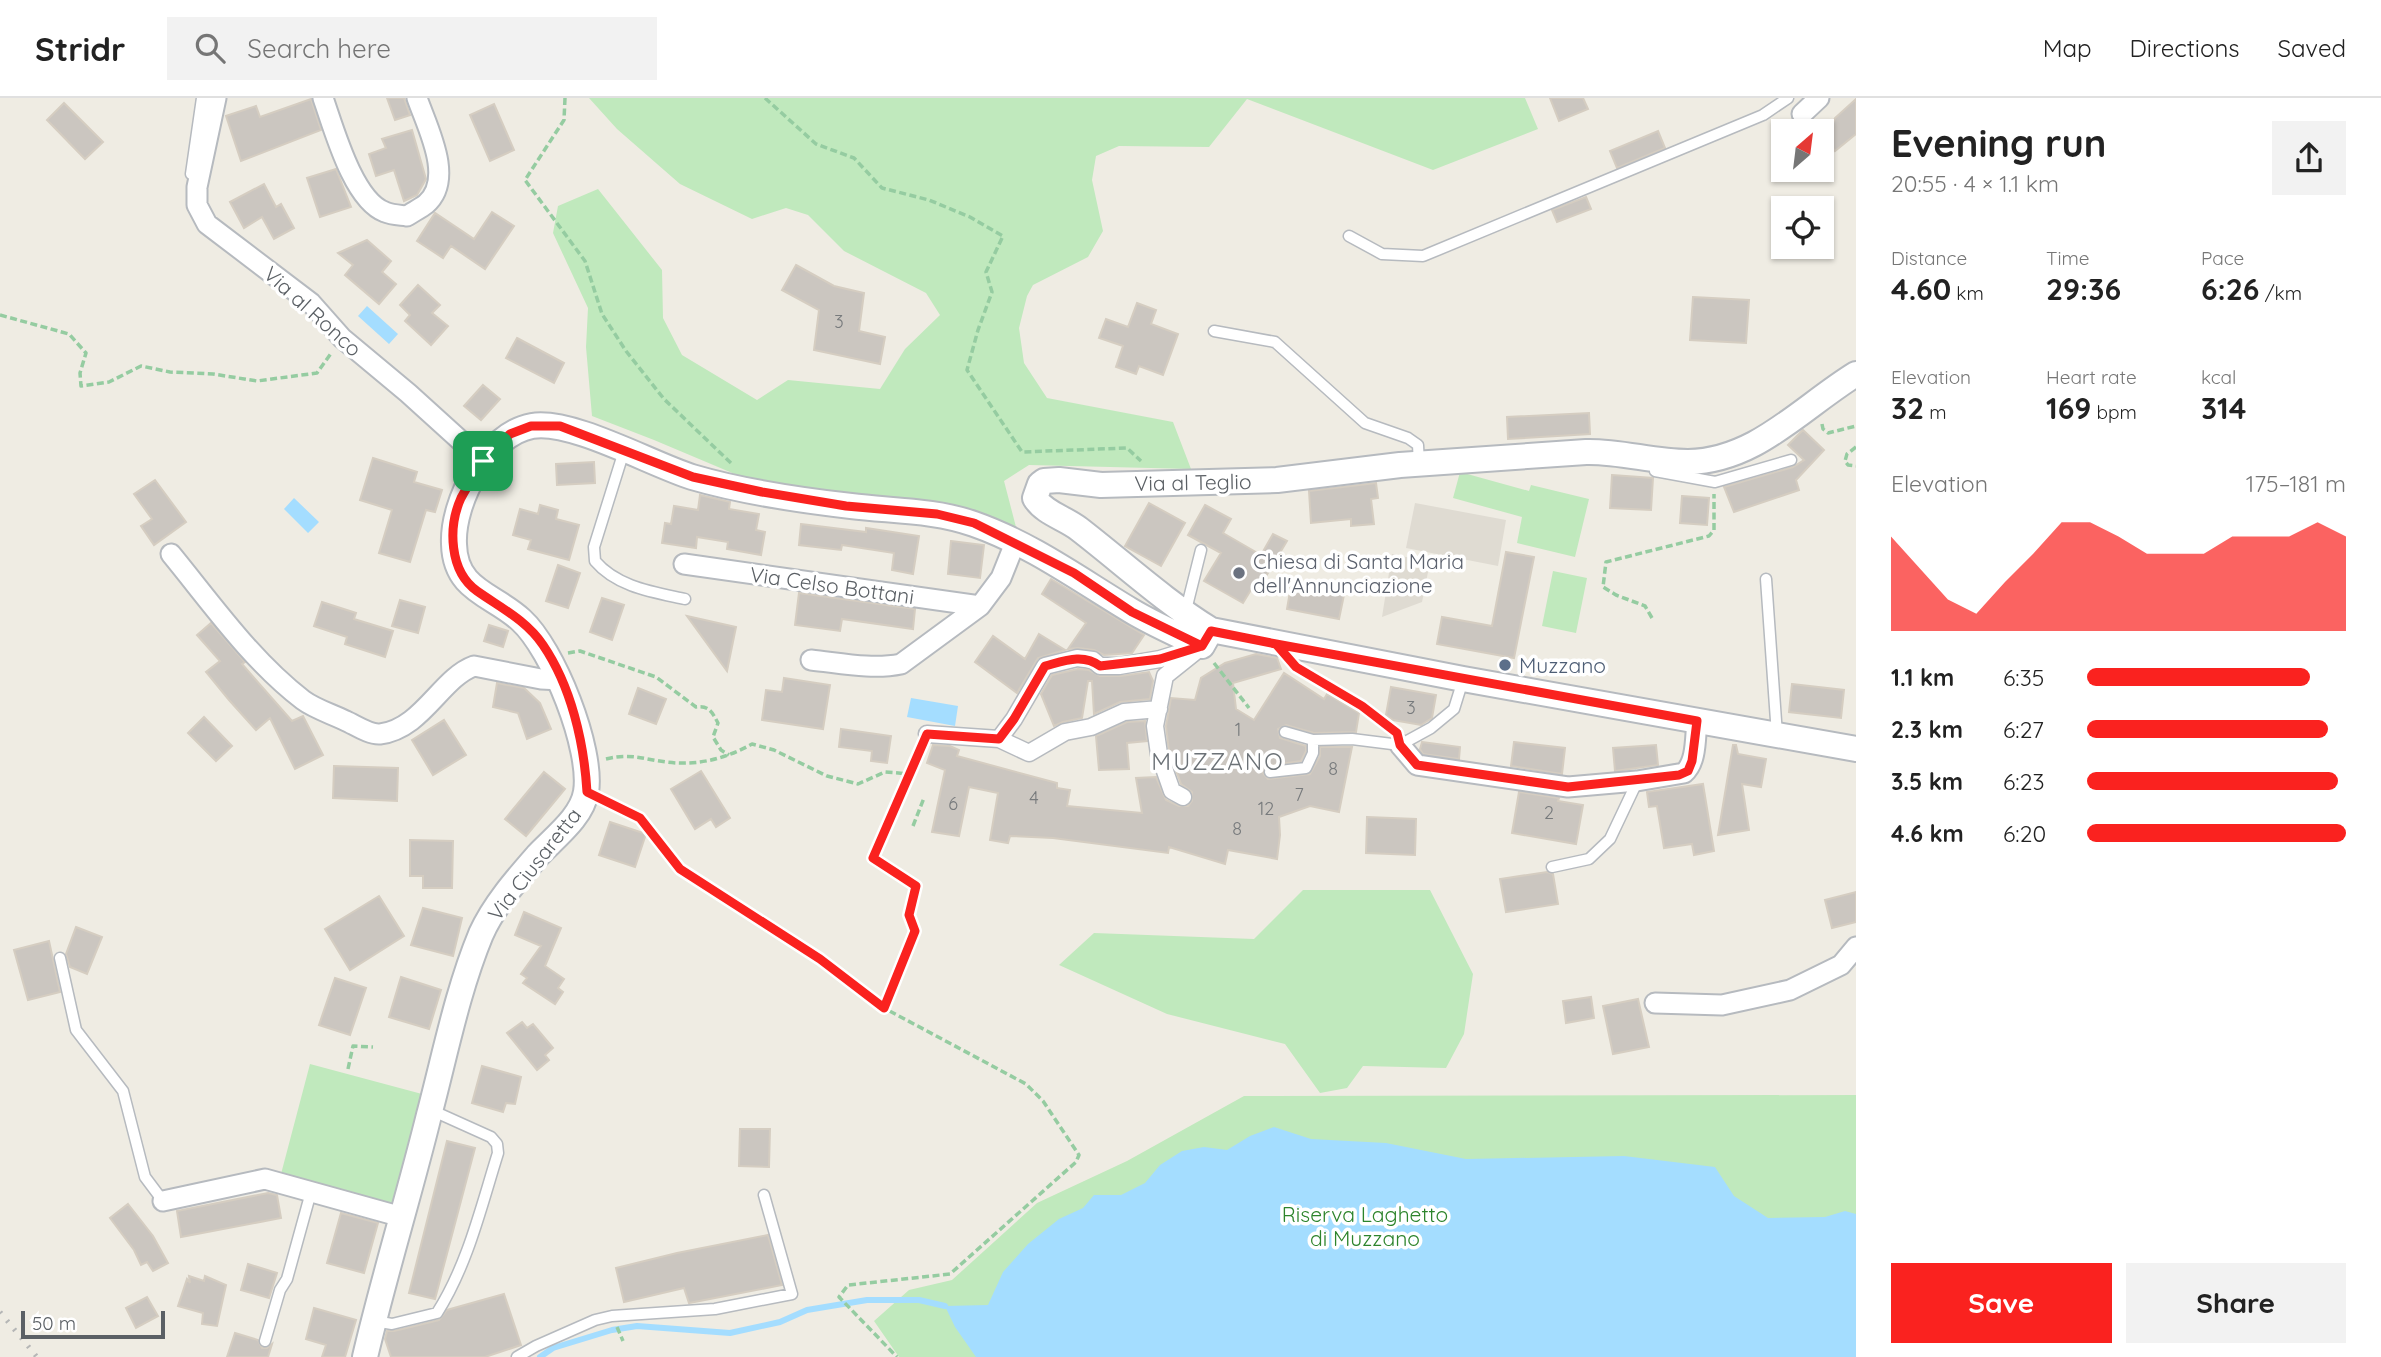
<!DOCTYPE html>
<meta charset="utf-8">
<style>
:root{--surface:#fff;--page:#f2f2f2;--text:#222;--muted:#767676;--line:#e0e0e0;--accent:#fa221f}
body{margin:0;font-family:Quicksand,sans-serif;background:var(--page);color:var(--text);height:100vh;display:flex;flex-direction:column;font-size:26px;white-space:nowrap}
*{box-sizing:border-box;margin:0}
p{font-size:23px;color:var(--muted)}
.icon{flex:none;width:38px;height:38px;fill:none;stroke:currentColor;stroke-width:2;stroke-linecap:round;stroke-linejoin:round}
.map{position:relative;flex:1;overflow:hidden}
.details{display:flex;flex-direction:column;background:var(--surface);width:525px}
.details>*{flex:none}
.needle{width:46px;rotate:28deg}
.fabs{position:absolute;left:1771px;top:21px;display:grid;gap:14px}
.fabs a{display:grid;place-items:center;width:63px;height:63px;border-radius:0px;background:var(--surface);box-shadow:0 2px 5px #0004;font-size:35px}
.scale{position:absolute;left:21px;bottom:18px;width:144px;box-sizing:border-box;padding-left:7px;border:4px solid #5b6065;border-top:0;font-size:19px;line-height:24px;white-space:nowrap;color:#5b6065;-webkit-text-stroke:5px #fff;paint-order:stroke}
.pin{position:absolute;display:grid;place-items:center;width:60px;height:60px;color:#fff;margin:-30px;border-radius:14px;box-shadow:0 4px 10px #0006}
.round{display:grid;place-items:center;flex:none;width:74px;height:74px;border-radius:0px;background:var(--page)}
.head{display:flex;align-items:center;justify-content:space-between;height:119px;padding:0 35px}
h1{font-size:38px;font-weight:700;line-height:52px}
.figures{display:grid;grid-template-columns:repeat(3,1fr);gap:10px;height:119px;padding:7px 35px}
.figures div{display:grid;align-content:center}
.figures b{font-size:30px;font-weight:700}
.figures small{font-size:19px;font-weight:400}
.figures p{font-size:19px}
.chart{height:196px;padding:14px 35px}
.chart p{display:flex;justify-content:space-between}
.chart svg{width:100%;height:126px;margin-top:7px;fill:var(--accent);opacity:.7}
.action{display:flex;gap:14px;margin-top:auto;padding:14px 35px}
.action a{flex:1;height:80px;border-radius:0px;background:var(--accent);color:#fff;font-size:28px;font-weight:700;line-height:80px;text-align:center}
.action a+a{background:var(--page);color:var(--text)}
ul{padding:0 35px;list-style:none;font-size:23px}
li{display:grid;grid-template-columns:112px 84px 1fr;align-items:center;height:52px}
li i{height:18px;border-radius:9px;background:var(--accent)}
header{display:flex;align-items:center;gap:42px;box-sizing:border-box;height:98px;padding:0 35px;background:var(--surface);border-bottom:2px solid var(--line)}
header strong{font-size:33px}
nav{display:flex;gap:38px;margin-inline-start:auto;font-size:24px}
.search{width:490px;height:63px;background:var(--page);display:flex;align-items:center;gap:18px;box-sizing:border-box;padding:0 24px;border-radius:0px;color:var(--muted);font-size:26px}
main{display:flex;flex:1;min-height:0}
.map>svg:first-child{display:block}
.education{fill:#dfdbd2}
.green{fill:#c0e9bd}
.water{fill:#a4ddff}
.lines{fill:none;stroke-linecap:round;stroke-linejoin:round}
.stream{stroke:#a4ddff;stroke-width:6}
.building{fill:#cbc6c0;stroke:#d5cdc1;stroke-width:2}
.service-casing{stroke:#b6babf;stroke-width:13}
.pedestrian-casing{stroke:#b6babf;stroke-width:19}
.minor-casing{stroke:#b6babf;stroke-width:23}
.tertiary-casing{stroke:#b6babf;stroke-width:28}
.path{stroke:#95cca1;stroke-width:3.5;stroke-dasharray:7 3.5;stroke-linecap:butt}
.service{stroke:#fff;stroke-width:10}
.pedestrian{stroke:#fff;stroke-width:16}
.minor{stroke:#fff;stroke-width:19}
.tertiary{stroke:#fff;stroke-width:24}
.rail{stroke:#b5b6b6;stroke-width:5;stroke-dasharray:2 9;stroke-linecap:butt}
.route-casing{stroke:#fff;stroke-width:14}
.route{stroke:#fa221f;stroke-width:9}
.worship-dot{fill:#6b7280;stroke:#fff;stroke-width:2.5}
.service-dot{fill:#5c6f8a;stroke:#fff;stroke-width:2.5}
.labels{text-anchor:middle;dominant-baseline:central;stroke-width:7;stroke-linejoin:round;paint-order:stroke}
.number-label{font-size:18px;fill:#777a7c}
.street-label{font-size:21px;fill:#5b6065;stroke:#fff}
.worship-label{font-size:21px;fill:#5b616d;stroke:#fff;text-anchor:start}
.service-label{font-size:21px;fill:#4e5e75;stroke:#fff;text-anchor:start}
.park-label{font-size:21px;fill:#2d842c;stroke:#fff}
.quarter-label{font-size:24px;letter-spacing:2px;fill:#6c7277;stroke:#fff}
</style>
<header>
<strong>Stridr</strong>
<div class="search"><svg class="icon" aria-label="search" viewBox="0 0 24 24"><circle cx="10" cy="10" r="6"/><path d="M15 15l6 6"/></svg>Search here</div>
<nav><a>Map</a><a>Directions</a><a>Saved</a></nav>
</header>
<main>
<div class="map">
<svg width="1856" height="1259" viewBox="0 0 1856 1259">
<rect width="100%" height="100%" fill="#efece3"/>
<path class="education" d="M1415,405L1506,422L1498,468L1406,450Z
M1392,456L1430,464L1422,504L1382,519Z"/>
<path class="green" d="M589,0H1525L1538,31L1433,72L1247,1L1209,49L1119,48L1096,58L1092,82L1103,133L1088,159L1033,187L1027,198L1019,230L1024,265L1047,300L1173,324L1191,371L1029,367L1004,383L1016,429L975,419L756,385L654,342L592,318L586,249L588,210L553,135L558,108L598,91L662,172L663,220L682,257L757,302L788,282L880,291L905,251L940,217L926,195L844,153L808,117L786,110L752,121L680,86L617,31Z
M1460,374L1529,393L1531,387L1589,401L1575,459L1517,445L1522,419L1453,400Z
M1553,473L1587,480L1576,535L1542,528Z
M1303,792H1430L1473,876L1464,936L1446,970L1363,968L1347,990L1320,995L1285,946L1167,916L1059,867L1094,835L1254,841Z
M310,966L422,996L392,1106L281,1076Z
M1856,997V1259H899L874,1223L909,1192L952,1182L1037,1105L1127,1063L1244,998Z"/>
<path class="water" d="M367,208L398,236L389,246L358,218Z
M294,400L319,424L308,435L284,411Z
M911,600L958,608L955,628L907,619Z
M1274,1029L1311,1041L1386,1045L1466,1061L1624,1058L1715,1069L1734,1098L1768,1120L1825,1119L1845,1113L1856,1116V1259H976L955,1229L945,1208L988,1207L1003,1174L1028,1146L1059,1121L1083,1110L1094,1097H1121L1145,1085L1160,1067L1182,1053L1204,1049L1227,1052L1250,1038Z"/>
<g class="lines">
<path class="stream" d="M540,1259L553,1250L612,1232L637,1228L730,1235L780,1224L807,1212L867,1202H919L945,1208"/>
</g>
<path class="building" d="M387,0H404L410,17L395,22Z
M1550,0H1583L1588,11L1559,23Z
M311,1L321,32L241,63L226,18L256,8L260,19Z
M1856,1V36L1835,53L1822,37L1831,29L1835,20Z
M64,5L103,44L85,61L47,22Z
M494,6L514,52L490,63L470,17Z
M412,32L426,81L417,97L404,103L394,72L376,78L369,56L386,50L382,41Z
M1658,33L1665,50L1617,70L1610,53Z
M336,71L351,109L320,119L307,80Z
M264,86L276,109L281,106L294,130L274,141L262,119L244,130L230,104Z
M1586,99L1591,111L1557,124L1552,112Z
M492,114L514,128L485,171L451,148L443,160L417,143L435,115L474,141Z
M367,142L391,163L382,174L396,186L379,206L345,177L353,167L338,155Z
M796,167L834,188L864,195L859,233L885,239L880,266L814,252L819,212L782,192Z
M418,187L440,207L432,215L448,228L431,247L405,223L410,217L400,207Z
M1693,199L1749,202L1746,245L1690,242Z
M1137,205L1156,212L1151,226L1178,236L1163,277L1139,268L1136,276L1116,269L1123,248L1099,240L1106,221L1128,229Z
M517,240L564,265L554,285L506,260Z
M483,287L500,301L481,322L464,308Z
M1589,315L1590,336L1508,341L1507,319Z
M1803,332L1824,352L1796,382L1799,392L1734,414L1724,389L1793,369L1804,362L1788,347Z
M373,360L417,374L414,384L442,392L435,414L426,412L410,464L379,455L392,412L360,402Z
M594,364L595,385L557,387L556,366Z
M1612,377L1653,380L1651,412L1610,410Z
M155,382L186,424L154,447L141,428L152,421L134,396Z
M1376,385L1378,400L1371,401L1374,426L1351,428V421L1311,425L1309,393Z
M700,397L730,404L729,411L759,416L756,432L765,434L761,457L727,451L728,444L697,439L696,450L662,445L665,425L671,426L674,408L698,412Z
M1682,398L1709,400L1707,427L1680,425Z
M1149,405L1185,425L1161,468L1125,448Z
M540,407L558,412L556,421L579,427L569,462L528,451L531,442L513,437L520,411L538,416Z
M1205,407L1231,421L1223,435L1261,457L1273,436L1287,443L1262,485L1257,482L1243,505L1204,483L1221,455L1188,437Z
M801,426L866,434V430L919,438L913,476L892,472L894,455L842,447L841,452L799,447Z
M951,443L984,447L980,480L948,476Z
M1506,454L1534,459L1514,560L1437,546L1442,519L1492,528Z
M558,467L580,475L568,510L546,503Z
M1051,481L1144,537L1132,555L1104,557L1094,552L1078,550L1068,551L1086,525L1042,496Z
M1292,482L1345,492L1339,521L1287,511Z
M799,495L915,511L913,531L842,521L840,533L795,527Z
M602,500L624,507L612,542L590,534Z
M400,502L425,509L418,535L392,528Z
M322,504L356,515L354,521L393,533L385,559L345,546L347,539L314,528Z
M687,518L736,529L727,573Z
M211,525L245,564L242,566L292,623L303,618L323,657L295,671L270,620L256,632L229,602L206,574L220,563L197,537Z
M489,527L508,533L503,549L484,543Z
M1039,536L1065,552L1038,560L1017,595L975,564L993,538L1025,561Z
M1256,556L1277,560L1281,571L1233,585L1236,611L1254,622L1284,575L1324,601L1327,596L1359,615L1356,634L1314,635L1286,627L1278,631L1280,640L1306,648V653L1301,663L1266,668L1263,675L1268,681L1310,676L1320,658V649H1352L1339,714L1310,708L1279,719L1280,737L1277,761L1228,752L1225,766L1169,749L1168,755L1053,740L1010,738L1008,745L990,742L998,695L969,689L959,738L932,734L945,672L927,665L933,647L950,648L959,652L957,658L1057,685V690L1070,692L1067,708L1142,715L1136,680L1156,679L1166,702L1179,708H1188L1192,703V694L1181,686L1169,653L1166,628L1171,600L1195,602L1201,580L1225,565Z
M1078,571L1089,572L1100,578H1121L1149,574L1153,583L1150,601L1120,604L1094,616L1092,583H1088L1082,620L1063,624L1054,628L1041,596L1052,577Z
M784,580L830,587L823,631L762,622L766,592L782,594Z
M497,585L524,590L540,605L551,631L527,641L518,615L493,609Z
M1792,586L1844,592L1841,620L1789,614Z
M1391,589L1436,597L1432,620L1421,627L1393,622L1386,617Z
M638,590L666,601L656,626L629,616Z
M204,619L232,648L216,663L188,635Z
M444,622L466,657L433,677L412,642Z
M1145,623L1147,643L1127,645L1129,671L1099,672L1096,638L1127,624Z
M841,631L891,638L887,665L871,663L872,653L839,649Z
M1422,644L1460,649L1459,661L1423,656L1420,651Z
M1514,644L1565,650L1562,676L1511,668Z
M1656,647L1658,667L1615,673L1613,650Z
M1733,647H1736L1738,656L1766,661L1761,689L1742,686L1749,732L1718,737Z
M334,668L398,670L397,703L333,700Z
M701,673L730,720L716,729L711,721L695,731L671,691Z
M544,674L565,691L526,738L505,721Z
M1703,686L1714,753L1694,757L1692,746L1664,750L1657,708L1649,709L1647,694Z
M1519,694L1559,700L1558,703L1583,707L1576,746L1512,735Z
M1367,719L1416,721L1415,757L1366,755Z
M610,724L646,736L635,769L599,757Z
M410,742L453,743L452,790H423V778H410Z
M1547,774L1553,776L1558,806L1506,814L1500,781Z
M1856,794V824L1832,830L1825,802Z
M379,798L404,838L350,872L325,831Z
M423,810L462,820L453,858L411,847Z
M524,814L561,830L545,868L564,881L558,890L563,894L555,906L523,885L527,880L521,876L541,848L515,837Z
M76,829L102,839L87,876L70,869L66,856Z
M49,843L60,894L28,902L14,852Z
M401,879L441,892L429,931L389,919Z
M335,880L366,890L350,937L319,927Z
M1591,899L1594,920L1566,925L1563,903Z
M1638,901L1649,949L1613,956L1603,908Z
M522,924L527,930L533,926L553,950L545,957L549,962L537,972L507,935Z
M482,968L521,979L515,1006L506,1005L503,1014L472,1005Z
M740,1031H770L769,1069L739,1068Z
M447,1043L475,1050L435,1201L409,1195Z
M268,1095L277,1097L281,1120L181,1139L177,1113Z
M128,1106L153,1138L168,1165L153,1173L147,1164L141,1167L134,1152L110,1120Z
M341,1115L378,1125L364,1175L327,1165Z
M768,1137L782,1187L689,1205L684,1190L624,1204L616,1170L677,1155Z
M248,1166L277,1175L269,1200L241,1192Z
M189,1178L204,1183L205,1178L226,1187L217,1228L202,1226L203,1215L178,1208L187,1181L190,1185Z
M504,1196L521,1247L485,1259H391L385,1241L387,1233H394L439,1222L447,1212Z
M147,1199L158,1218L136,1230L126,1210Z
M314,1210L356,1222L345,1259H322L326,1247L306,1241Z
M235,1235L258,1242L262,1250H267L272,1246L268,1259H227Z"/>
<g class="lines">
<g class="service-casing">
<path id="service" d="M191,76L202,0
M1349,138L1382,156L1423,158L1763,17L1788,0
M1214,233L1275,244L1365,325L1408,340L1418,347L1419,366
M624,353L594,449L595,463C617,489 653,494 685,501
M1655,373L1715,384L1791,362
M1766,481L1777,637
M1186,512L1201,452
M1280,551L1296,569L1362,608L1397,635L1400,647
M1285,634L1313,642L1352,641L1400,647L1431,630L1454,611L1463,582
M1270,674L1306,670L1313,655V642
M1552,769L1589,761L1610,741L1637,684
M60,860L76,932L123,993L145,1079L163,1103
M374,1223L392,1226L437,1215C468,1166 481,1109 498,1055L497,1046L491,1039L431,1012
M265,1243L280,1192L287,1181L311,1094
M517,1259L536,1248L595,1222L612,1218L715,1211L792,1196L764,1097"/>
</g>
<g class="pedestrian-casing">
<path id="pedestrian" d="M927,636L999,641L1029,655L1065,634L1091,629L1124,614L1159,611
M999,641L1014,621L1045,568L1077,560L1093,562L1100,568H1119L1160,561L1202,548
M1183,699L1172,693L1159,656L1155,628L1165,578L1195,554"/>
</g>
<g class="minor-casing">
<path id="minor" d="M216,0L197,89V107L207,126L311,205L342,240L408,295L483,363
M323,0C334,31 353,102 385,114C392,117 400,117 407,118C413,114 421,110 426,106C455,81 427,29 417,0
M1802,16L1819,0
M171,456C212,506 251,562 303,602C315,611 332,616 346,623C355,627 370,637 380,636C422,631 441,580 474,568L541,581L561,582
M684,466L980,508
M811,562C840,565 872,572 901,566L980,508L1001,480L1015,445
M1400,647L1417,667L1568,689L1637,683L1684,675C1697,664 1695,639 1697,623
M1655,905L1722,907L1790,892L1841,867L1856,849
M163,1103L265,1081L402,1119"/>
</g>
<g class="tertiary-casing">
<path id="tertiary" d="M1856,276C1802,309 1756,363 1688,364C1653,364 1620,353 1586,354L1400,367L1277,382L1101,387L1059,382L1044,383L1040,386L1035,400C1044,415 1065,420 1079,431C1123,465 1164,503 1211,532L1463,581L1856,651
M365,1259C384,1178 409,1098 429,1017C445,957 457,894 481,836C494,807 517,781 538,757C555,739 582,719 586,694C593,651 553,551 521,522C493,496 455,493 454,446C452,404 487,336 532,328C571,321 651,366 692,379C743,394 798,402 851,408C891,413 935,412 974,426C1031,446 1080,482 1130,512C1153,526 1178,537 1202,548L1211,532"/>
</g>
<path class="path" d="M565,0L564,22L525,82L585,163L602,216L626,253L664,301L732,366
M765,0L816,46L854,60L882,90L929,102L970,119L1003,138L986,174L992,194L978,232L967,272L1022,354L1127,350L1141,363
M0,217L69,236L86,255L80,275L81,288L109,284L141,268L170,274L213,276L257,283L317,275L332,254
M1822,326L1823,331L1828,335L1856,328
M1856,349L1847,356L1845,363L1848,367L1856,368
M1652,520L1645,508L1616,497L1603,489L1606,464L1709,438L1714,432V396
M568,555L580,553L656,579L696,609C709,607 712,614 718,625L713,639L721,652L729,657
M1214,565L1249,610
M606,661C631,655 642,661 666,664C697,668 725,661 752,646L774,652L827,678L858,686L885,674L911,676
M605,703L640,720L680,771L819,861L884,910L1026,986L1043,1003L1079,1057L1076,1064L950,1176L848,1187L839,1199L897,1259
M913,728L924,700
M884,910L915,833L909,817L916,788L873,760L921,651
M348,971L353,948L373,949
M617,1229L623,1243"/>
<use href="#service" class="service"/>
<use href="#pedestrian" class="pedestrian"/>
<use href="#minor" class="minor"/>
<use href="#tertiary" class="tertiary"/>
<path class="rail" d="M0,1214L37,1259"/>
</g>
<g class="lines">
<g class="route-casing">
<path id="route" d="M483,363C476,375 468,387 461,400C448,429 449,473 477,493C501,510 526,522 543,547C571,588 584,644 587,694L640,720L680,771L820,861L884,910L915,833L909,817L916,788L873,760L927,636L999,641L1014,621L1045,568C1064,563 1083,555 1100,568L1160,561L1202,548L1211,533L1276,546L1697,623L1692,663L1688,673L1679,677L1568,689L1417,667L1400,647L1397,635L1362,608L1296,569L1276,546L1211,533L1202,548L1132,514L1074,475L974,425L937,416L846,408L762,394L693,379L560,328H531L510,336L483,363"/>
</g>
<use href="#route" class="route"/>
</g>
<circle class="worship-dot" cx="1239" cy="475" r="7"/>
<circle class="service-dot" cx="1505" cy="567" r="7"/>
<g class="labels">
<g class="number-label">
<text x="839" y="223">3</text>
<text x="1411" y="609">3</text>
<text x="1238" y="631">1</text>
<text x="1333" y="670">8</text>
<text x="1299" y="696">7</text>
<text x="1034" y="699">4</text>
<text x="953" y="705">6</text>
<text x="1266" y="710">12</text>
<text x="1549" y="714">2</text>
<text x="1237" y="730">8</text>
</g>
<g class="street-label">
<text transform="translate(313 213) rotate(42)">Via al Ronco</text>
<text transform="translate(1193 384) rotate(-1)">Via al Teglio</text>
<text transform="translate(832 487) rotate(8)">Via Celso Bottani</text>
<text transform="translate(534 766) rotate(-52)">Via Ciusaretta</text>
</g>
<g class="worship-label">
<text x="1253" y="463">Chiesa di Santa Maria<tspan x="1253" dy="24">dell'Annunciazione</tspan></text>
</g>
<g class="service-label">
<text x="1519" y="567">Muzzano</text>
</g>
<g class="park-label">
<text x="1365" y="1116">Riserva Laghetto<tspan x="1365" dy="24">di Muzzano</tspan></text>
</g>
<g class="quarter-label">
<text x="1218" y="663">MUZZANO</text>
</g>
</g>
</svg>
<div class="fabs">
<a><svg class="needle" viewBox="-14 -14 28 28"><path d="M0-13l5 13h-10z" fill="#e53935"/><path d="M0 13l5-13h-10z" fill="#767676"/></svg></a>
<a><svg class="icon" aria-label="locate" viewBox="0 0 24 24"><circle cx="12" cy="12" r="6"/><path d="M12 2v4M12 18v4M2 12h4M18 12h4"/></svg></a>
</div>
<div class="scale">50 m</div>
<div class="pin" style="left:483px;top:363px;background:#1e9e55"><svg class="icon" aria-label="arrive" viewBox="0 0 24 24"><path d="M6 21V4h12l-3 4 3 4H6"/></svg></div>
</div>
<section class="details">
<div class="head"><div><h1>Evening run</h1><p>20:55 · 4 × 1.1 km</p></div><a class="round"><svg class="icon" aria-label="share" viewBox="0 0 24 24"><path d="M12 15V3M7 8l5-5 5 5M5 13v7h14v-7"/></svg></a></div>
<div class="figures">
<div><p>Distance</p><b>4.60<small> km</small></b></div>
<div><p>Time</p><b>29:36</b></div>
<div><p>Pace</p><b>6:26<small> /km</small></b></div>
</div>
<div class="figures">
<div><p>Elevation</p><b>32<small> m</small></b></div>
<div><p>Heart rate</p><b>169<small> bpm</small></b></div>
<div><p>kcal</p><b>314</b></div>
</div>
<div class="chart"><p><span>Elevation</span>175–181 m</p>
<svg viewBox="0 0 160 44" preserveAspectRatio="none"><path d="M0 44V11L10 22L20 33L30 38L40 27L50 17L60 6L70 6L80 11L90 17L100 17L110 17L120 11L130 11L140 11L150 6L160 11V44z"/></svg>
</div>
<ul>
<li><b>1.1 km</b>6:35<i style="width:86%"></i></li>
<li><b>2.3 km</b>6:27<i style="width:93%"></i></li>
<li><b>3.5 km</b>6:23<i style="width:97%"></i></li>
<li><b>4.6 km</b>6:20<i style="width:100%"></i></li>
</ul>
<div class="action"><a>Save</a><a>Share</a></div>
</section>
</main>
